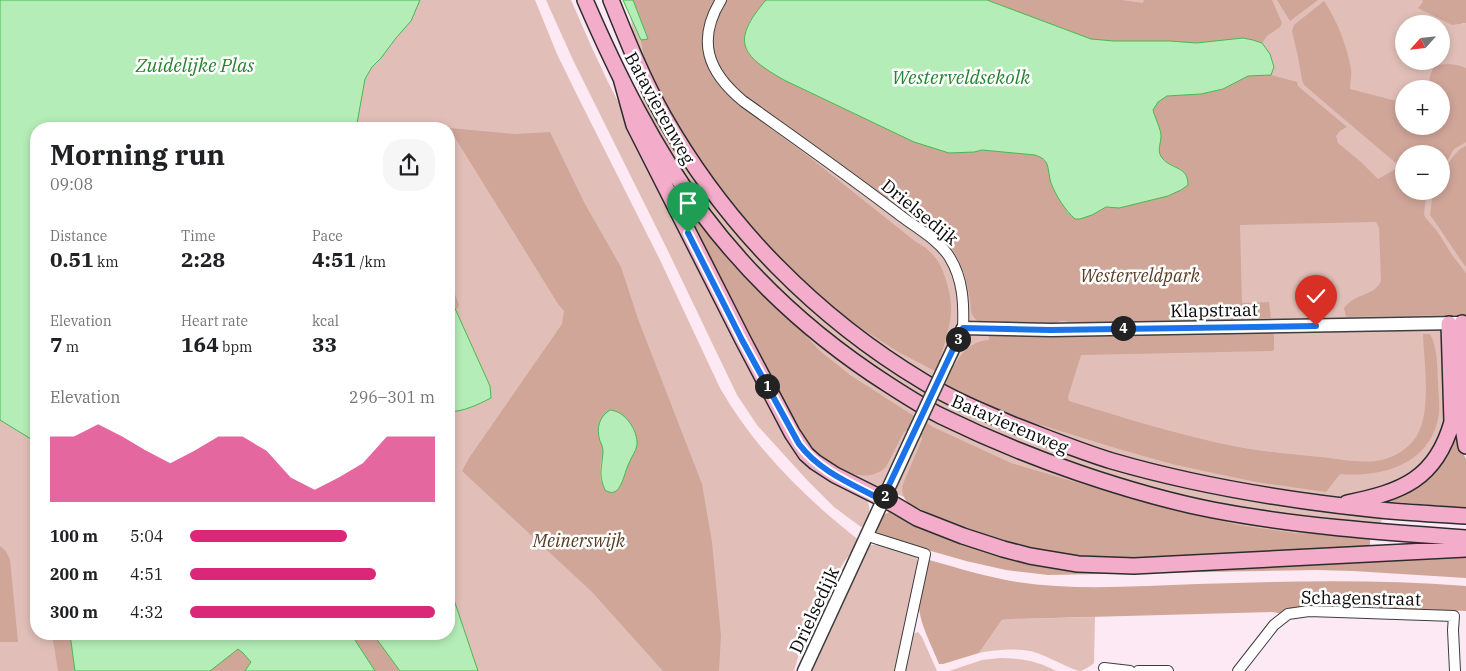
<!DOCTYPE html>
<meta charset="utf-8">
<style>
:root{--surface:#fff;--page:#f6f6f6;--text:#202124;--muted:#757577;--accent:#db2777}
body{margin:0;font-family:"IBM Plex Serif",serif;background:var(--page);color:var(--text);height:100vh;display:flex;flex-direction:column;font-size:19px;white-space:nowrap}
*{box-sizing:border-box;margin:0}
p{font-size:16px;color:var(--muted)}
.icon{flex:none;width:28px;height:28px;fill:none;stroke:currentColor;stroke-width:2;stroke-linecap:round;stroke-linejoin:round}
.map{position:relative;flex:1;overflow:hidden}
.panel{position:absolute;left:30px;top:122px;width:425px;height:518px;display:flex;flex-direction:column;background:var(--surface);border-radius:20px;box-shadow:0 2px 8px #0003}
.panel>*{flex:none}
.needle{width:32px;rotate:243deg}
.controls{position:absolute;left:1395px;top:15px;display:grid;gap:10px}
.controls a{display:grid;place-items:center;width:55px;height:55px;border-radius:50%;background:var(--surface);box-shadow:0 2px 8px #0003;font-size:25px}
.pin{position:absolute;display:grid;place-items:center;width:42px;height:42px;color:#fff;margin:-51px -21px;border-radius:50% 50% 50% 0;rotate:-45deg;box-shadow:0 0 5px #0007}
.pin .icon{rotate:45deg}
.km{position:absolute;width:25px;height:25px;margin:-12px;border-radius:50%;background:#222;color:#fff;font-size:14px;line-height:25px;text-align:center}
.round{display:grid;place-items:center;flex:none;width:52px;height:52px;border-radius:20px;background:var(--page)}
.head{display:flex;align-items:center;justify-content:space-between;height:85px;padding:0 20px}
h1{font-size:28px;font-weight:700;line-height:38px}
.metrics{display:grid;grid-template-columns:repeat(3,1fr);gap:8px;height:85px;padding:5px 20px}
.metrics div{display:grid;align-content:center}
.metrics b{font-size:21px;font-weight:700}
.metrics small{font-size:14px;font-weight:400}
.metrics p{font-size:14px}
.chart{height:140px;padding:10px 20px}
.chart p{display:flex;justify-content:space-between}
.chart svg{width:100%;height:90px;margin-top:5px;fill:var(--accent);opacity:.7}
ul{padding:0 20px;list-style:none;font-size:16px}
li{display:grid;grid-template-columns:80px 60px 1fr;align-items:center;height:38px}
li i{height:12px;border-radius:6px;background:var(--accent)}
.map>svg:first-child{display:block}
.green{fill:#e1bfb8;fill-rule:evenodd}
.forest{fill:#d0a699;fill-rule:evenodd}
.water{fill:#b4edb7;stroke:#45ba4e}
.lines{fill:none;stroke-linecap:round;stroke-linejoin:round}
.minor-casing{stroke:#3d3d3d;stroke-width:12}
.tertiary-casing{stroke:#3d3d3d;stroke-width:15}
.secondary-casing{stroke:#2c2c2c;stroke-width:18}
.minor{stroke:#fff;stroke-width:10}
.tertiary{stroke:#fff;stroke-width:12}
.secondary{stroke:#f4accb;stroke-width:15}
.tertiary-bridge-casing{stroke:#3d3d3d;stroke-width:15;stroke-linecap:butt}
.tertiary-bridge{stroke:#fff;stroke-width:12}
.route-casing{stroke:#fff;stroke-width:10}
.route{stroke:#1a73e8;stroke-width:6}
.labels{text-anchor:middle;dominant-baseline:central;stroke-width:5;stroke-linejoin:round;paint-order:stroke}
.street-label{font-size:18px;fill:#0a0a0a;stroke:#fff}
.park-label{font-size:18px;font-style:italic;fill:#583c24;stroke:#fff}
.water-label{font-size:19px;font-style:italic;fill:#24842e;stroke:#fff}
</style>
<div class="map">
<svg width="1466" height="671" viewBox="0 0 1466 671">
<rect width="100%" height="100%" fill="#fce9f3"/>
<path class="green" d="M0,0H535L557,54L577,95L660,260L720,388C755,449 805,498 860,541L842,565L798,657L794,671H0ZM36,129H449V634H36Z
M546,0H571L592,48L608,82L793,444L866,498C871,507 870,514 866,524L861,527L834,507L807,480L757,425L737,395L668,251L573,60Z
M628,0H1460L1462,24L1466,23V323L1459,420L1359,550L1028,546L866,482L810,449L649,140ZM1404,24H1441V61H1404ZM1404,89H1441V126H1404ZM1404,154H1441V191H1404Z
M869,545H877L916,556L918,564L899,651L894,671H808L866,550Z
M1095,617L1094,663C1090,666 1085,670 1080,671C1074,671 1042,653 1030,651C1013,648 995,650 979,653L1002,620L1012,619Z
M918,632L922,637L937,671H905L913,634Z
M1000,658C1020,658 1038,661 1056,671H949L982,660Z"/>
<path class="forest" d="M633,0H715L707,15L703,29L702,41L704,55L716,81L726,94L739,105L808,156L916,242C921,245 926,247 929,251C937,258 942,267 945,277C953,302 953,313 946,338C943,349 940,360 935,371L900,353L853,323L818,294L782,260L749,224L722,190L700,160L662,97L644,60L641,40L648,38Z
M727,0H766C731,41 740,55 784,80L914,142L974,152L982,150L1035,155L1042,157L1047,163L1051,183L1056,194L1068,213L1111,207L1119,208L1126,206L1182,170L1170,164L1161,157L1159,149L1161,135L1153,110L1158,102L1167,96L1200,94L1223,89L1248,76L1271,75L1297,82L1298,86L1347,127L1340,131L1336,136L1338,143L1361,162L1378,179L1396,169L1404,175V191H1421L1426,196L1424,214L1425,217L1437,231L1452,255L1466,273V315L1346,317L1344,308C1355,293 1375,296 1381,281L1379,228L1376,222L1240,225L1242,303L1269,302L1271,318L1072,323C1058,318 1060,323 1047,325C1038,327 987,325 979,322C976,320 973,317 972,314C970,309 971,303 970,299C966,278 961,255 944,241C916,216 883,196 852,175C826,158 802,140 778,122C760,108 733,92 722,72C709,48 713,22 727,0Z
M987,0H1122L1143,3L1144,0H1272L1282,23L1280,27L1267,36L1262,43L1253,40L1243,38L1196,43L1170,41H1114L1091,39Z
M1277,0H1318L1290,21Z
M1422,0H1466V23L1452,25L1418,8L1423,2Z
M1324,1C1337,20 1347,46 1351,69C1352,75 1350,82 1350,89L1404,103V126H1441V89H1428L1430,76L1434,66C1446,63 1454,63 1466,68V142L1454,149L1441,171V154H1404V170L1304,85L1302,80L1298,57L1292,31L1294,25Z
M449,128L516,134L550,132L585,204L621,267L638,319L702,484L712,542L721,636L719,671H663L592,592L462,471L469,458L562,324L564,311L558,304ZM624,416L634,431V453L629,462L619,489L601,482C596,456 611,436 624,416Z
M1466,146V267C1453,250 1443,232 1430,215L1432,199L1436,191H1441C1441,187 1441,182 1442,179C1445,167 1455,150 1466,146Z
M667,177L695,214L819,350L850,375L914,416L908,430L904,432L886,467C867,485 839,471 821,457C803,442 793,416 782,396C770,377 758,357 747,337C718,285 693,230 667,177Z
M449,278L459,305L456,310L449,298Z
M1274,331V348L1273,351L1081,355L1068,397L1069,401C1125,418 1181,436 1238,447C1265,452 1293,454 1320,457C1339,459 1362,464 1381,460C1392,458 1406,450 1413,441C1433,418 1424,364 1423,334H1430C1438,349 1437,366 1438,383C1438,392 1440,403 1439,413C1433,463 1383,478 1340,474L1326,492L1256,482L1218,474L1172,464L1122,450L1031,422L988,407L945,385C954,365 964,341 989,340V335L1039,336Z
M1458,415L1462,451L1466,459V508L1382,501L1404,492Z
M927,423L933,427L1011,463L1147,503L1239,525L1294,533L1348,535L1370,538V549L1143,560L1078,556L1028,549L962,530L908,503C903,497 901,492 903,484L922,439L921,436Z
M892,511L1041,562L1466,551V578L1353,571L1317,570L1048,575L1006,570L966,561L882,537L877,532C879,520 880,515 892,511Z
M0,546L5,550L10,559L18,642H0Z
M929,560C958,568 987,577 1017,582C1076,591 1138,586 1198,584C1287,581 1377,579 1466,586V611L1326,606L1294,610L1283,614L1273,612L1012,619L1002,620L979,653L943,664H939C932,646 918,621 919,603C920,589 926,573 929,560Z
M52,634H70L75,671H58Z
M351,634H373L400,671H375Z
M238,649L243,652L251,662L245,671H210Z"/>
<path class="water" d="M0,0H420L411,21L396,38L381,58L372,67L365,79L356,129H36V442L0,420Z
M623,0H633L648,39L641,40Z
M766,0H987L1091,39L1114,41H1170L1196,43L1243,38L1253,40L1262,43L1270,54L1274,67L1271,75L1248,76L1223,89L1201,94L1167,96L1158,102L1153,110C1155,118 1161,129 1161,136C1161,144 1156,152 1163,159C1173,170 1188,166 1188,185L1181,190L1168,196L1119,208L1106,207L1092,215L1080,219H1075C1065,210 1056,196 1051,183C1049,177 1049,170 1047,164C1044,158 1040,157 1035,155L982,150L974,152L949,153L914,142L784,80C740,55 731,41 766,0Z
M449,298L453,304L490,386L491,398C477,405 465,411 449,412Z
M610,410C625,411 638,430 637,445C636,451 632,456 629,463C624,472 621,501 605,490C598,474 602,468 603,452C603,448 602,445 600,441C596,428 599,417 610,410Z
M449,585L478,671H400L373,634H449Z
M70,634H351L375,671H245L251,662L243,653L238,649L210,671H75Z"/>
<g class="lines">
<g class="minor-casing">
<path id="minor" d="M721,0C696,41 708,72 743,101C796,139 849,176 901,216C917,228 940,241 950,258C963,279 964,304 963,328
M868,536L925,554L900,671
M1104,668L1130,671
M1138,671H1168
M1238,671L1274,625L1288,614L1309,611L1454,616L1453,630L1455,671"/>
</g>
<g class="tertiary-casing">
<path id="tertiary" d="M947,362L963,328L1051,330L1458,323
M804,671L914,433"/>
</g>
<g class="secondary-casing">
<path id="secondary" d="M585,0C617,74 654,149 702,213C753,281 817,339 889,385C906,396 923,407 941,416C986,438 1032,457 1079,473C1123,488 1167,501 1213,510C1296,526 1381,532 1466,538
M611,0C627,40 643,80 664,117C726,226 817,318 924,382C953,400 985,413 1016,426C1048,438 1079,451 1112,461C1198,486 1291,501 1380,510C1409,513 1438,514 1466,516
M621,78L634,125L743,340L792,433L806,454L815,462L835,475L895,505L917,518L963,536L1003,549L1030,556L1078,564L1134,566L1466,549
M1462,323L1461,414L1466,446
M1347,503C1402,492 1436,479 1452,422L1449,324"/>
</g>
<use href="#minor" class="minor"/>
<use href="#tertiary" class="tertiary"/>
<use href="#secondary" class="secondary"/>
<g class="tertiary-bridge-casing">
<path id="tertiary-bridge" d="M914,433L947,362"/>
</g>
<use href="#tertiary-bridge" class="tertiary-bridge"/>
</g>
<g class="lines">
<g class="route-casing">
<path id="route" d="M688,233L742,340L799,444C820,472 852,484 882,500L963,328L1051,330L1316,326"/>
</g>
<use href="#route" class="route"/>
</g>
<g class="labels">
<g class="street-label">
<text transform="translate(660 108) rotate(61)">Batavierenweg</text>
<text transform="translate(920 212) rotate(39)">Drielsedijk</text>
<text transform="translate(1214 310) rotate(-1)">Klapstraat</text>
<text transform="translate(1010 424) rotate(23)">Batavierenweg</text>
<text transform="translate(1361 598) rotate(1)">Schagenstraat</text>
<text transform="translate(814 610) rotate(-65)">Drielsedijk</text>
</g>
<g class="park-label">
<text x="1140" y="275">Westerveldpark</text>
<text x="579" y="540">Meinerswijk</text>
</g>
<g class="water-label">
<text x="195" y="65">Zuidelijke Plas</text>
<text x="961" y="77">Westerveldsekolk</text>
</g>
</g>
</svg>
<div class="controls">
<a><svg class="needle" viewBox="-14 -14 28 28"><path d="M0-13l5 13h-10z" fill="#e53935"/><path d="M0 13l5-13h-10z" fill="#757577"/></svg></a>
<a>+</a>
<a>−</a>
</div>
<div class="pin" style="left:688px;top:233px;background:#1e9e55"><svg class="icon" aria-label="arrive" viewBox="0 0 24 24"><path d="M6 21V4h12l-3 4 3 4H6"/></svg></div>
<div class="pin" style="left:1316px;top:326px;background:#d93025"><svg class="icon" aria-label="check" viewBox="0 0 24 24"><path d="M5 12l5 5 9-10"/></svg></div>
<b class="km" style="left:767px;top:386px">1</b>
<b class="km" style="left:885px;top:496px">2</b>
<b class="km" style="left:958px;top:339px">3</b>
<b class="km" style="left:1123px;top:328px">4</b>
<section class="panel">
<div class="head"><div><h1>Morning run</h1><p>09:08</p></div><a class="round"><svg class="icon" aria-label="share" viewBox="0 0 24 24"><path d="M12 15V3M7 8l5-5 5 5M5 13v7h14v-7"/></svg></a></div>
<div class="metrics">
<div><p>Distance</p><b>0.51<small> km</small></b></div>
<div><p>Time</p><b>2:28</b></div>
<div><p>Pace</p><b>4:51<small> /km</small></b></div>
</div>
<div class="metrics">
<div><p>Elevation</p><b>7<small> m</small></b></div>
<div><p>Heart rate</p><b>164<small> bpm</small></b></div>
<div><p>kcal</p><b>33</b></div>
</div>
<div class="chart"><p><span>Elevation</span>296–301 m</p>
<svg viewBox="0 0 160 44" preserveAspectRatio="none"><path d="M0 44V12L10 12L20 6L30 12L40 19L50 25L60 19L70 12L80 12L90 19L100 32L110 38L120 32L130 25L140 12L150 12L160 12V44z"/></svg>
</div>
<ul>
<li><b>100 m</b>5:04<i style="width:64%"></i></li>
<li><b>200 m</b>4:51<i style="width:76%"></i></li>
<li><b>300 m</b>4:32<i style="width:100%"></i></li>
</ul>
</section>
</div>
